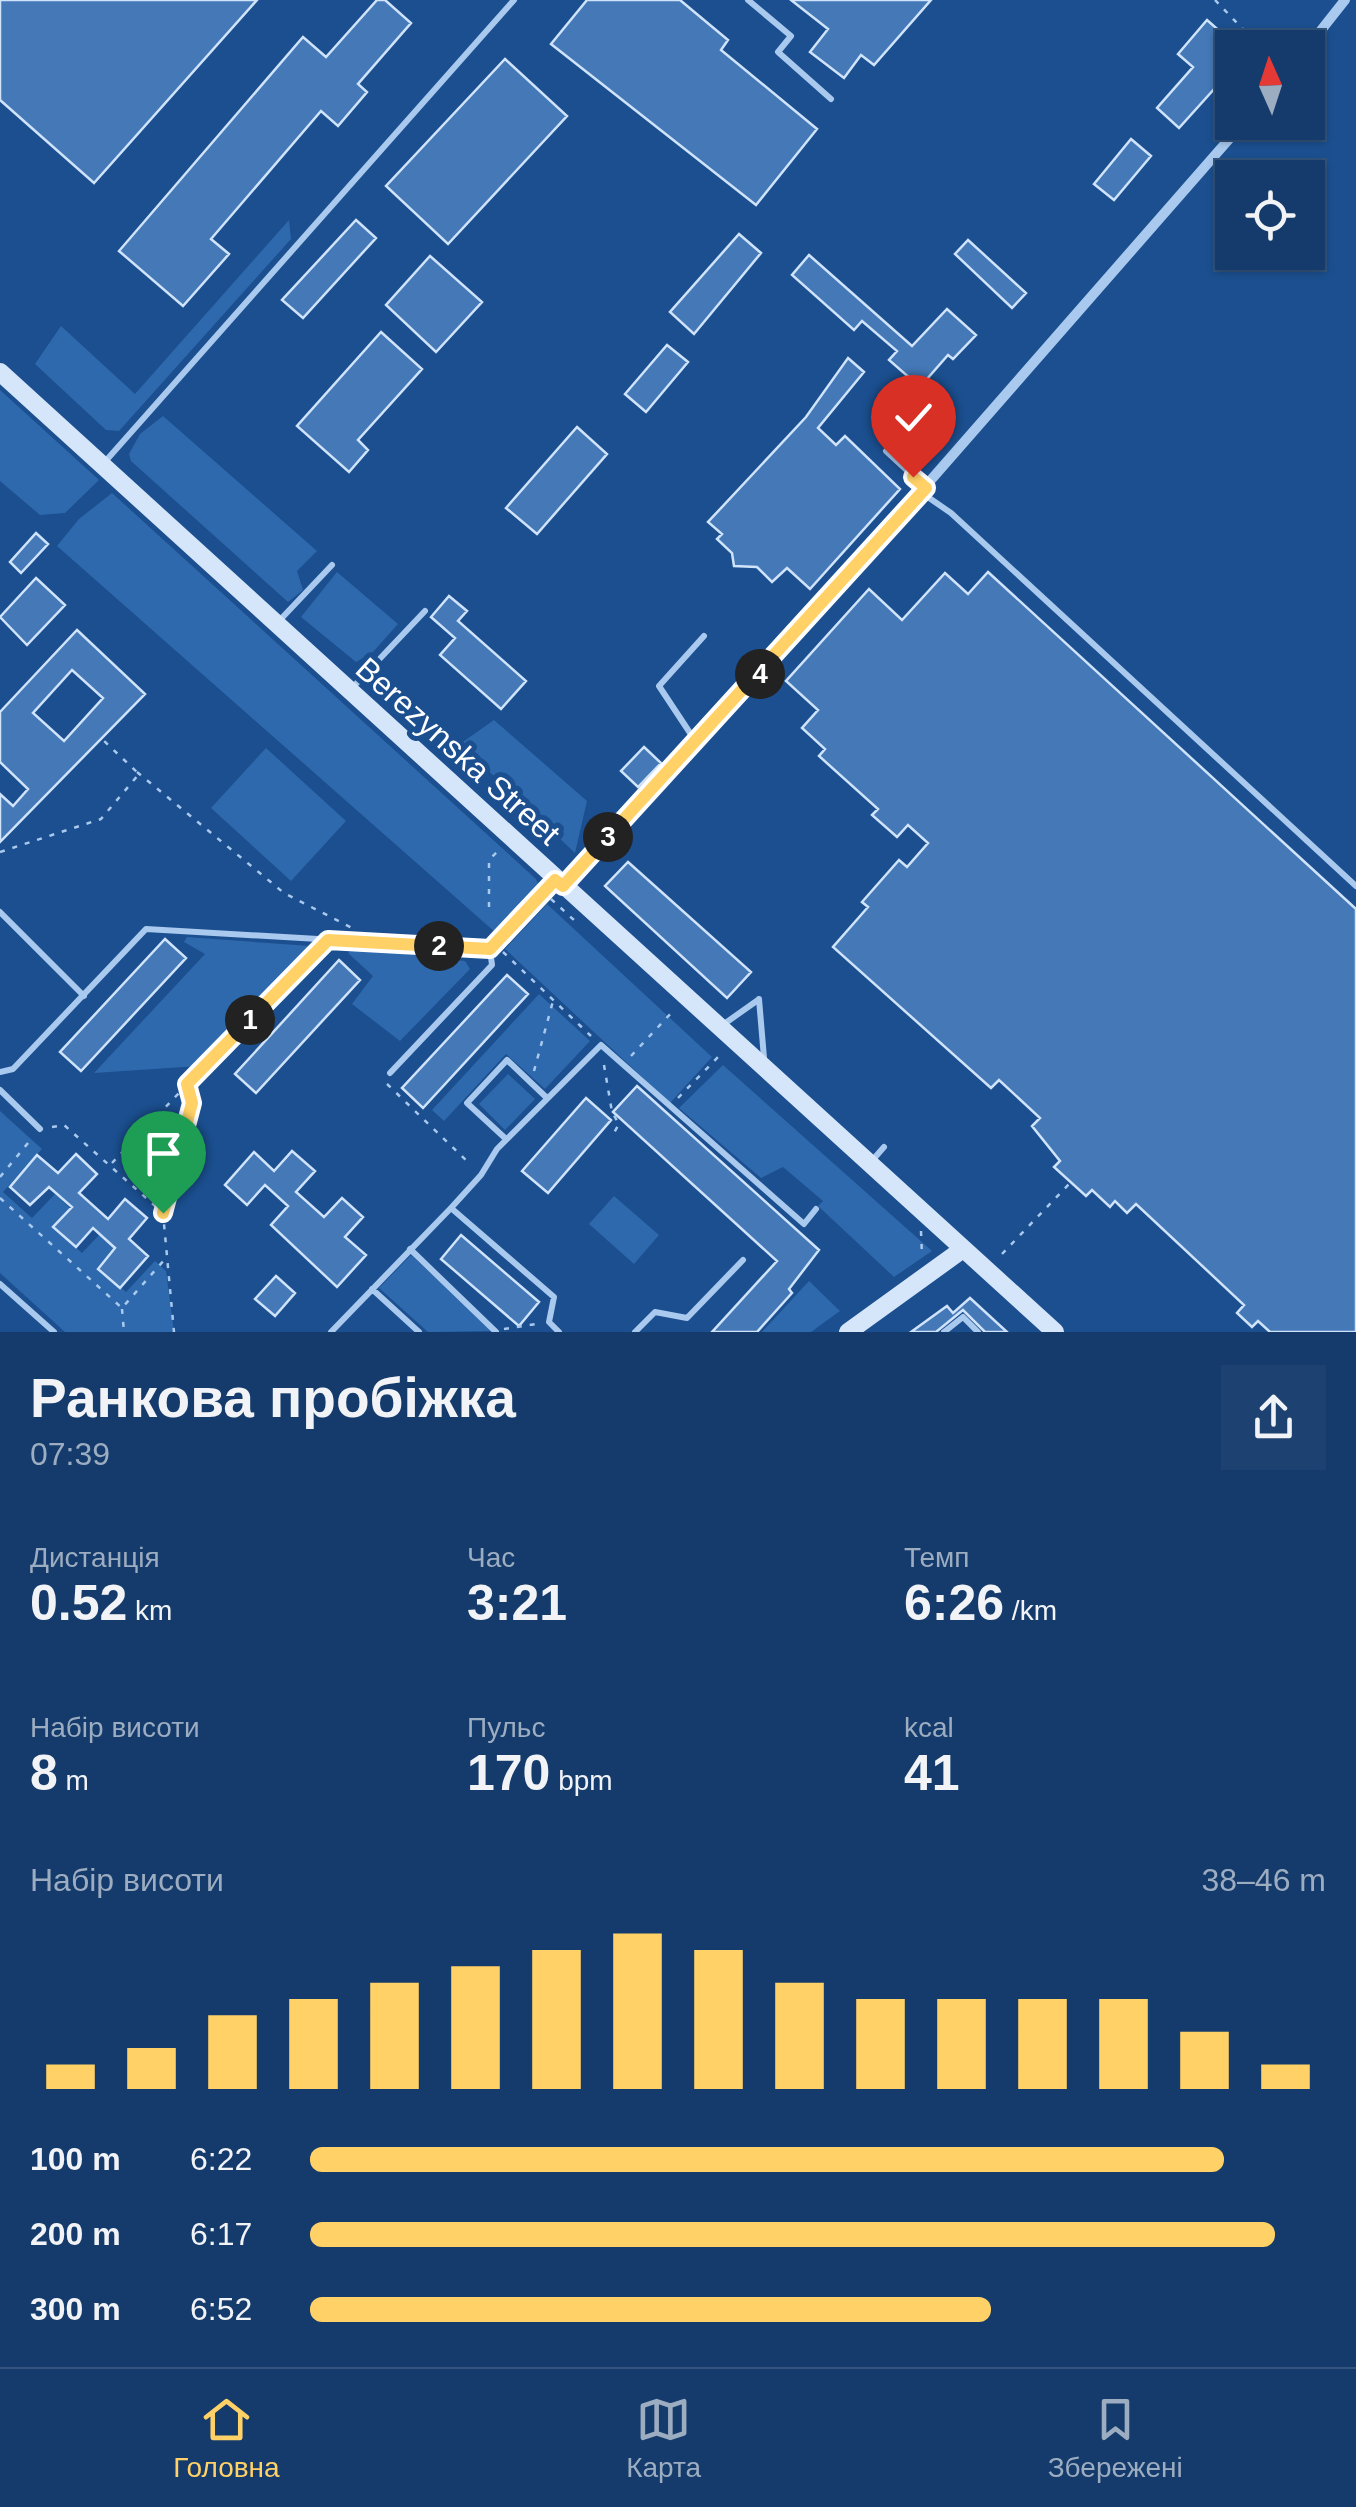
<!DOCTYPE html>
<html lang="uk">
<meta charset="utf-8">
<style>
:root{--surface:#143b6b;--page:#1d4271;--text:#f1f3f6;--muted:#9dadc1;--line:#33557e;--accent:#ffd166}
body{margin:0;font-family:Helvetica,sans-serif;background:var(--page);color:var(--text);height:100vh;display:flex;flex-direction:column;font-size:38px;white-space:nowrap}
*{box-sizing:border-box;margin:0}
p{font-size:32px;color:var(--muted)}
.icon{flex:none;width:55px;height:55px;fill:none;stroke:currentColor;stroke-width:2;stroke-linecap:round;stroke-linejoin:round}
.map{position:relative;height:1332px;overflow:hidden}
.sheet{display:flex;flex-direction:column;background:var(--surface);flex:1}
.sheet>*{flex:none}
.needle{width:65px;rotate:357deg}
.buttons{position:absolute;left:1215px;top:30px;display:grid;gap:20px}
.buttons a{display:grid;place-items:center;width:110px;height:110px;border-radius:0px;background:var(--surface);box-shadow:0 2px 8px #0004,0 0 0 2px var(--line);font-size:50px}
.pin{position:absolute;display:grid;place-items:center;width:85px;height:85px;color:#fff;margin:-102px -42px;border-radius:50% 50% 50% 0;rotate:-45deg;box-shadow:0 0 10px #0007}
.pin .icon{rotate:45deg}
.km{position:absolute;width:50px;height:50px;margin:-25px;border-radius:50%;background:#222;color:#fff;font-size:28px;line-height:50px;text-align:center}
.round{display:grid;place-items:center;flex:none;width:105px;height:105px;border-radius:0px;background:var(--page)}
.head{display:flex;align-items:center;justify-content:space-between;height:170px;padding:0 30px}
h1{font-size:55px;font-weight:600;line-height:75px}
.metrics{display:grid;grid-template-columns:repeat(3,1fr);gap:15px;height:170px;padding:10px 30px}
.metrics div{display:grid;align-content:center}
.metrics b{font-size:50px;font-weight:600}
.metrics small{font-size:28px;font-weight:400}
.metrics p{font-size:28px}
.chart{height:280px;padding:20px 30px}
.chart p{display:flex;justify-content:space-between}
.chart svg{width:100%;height:180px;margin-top:10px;stroke:var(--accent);stroke-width:6}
ul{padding:0 30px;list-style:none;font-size:32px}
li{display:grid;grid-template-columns:160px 120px 1fr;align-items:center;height:75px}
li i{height:25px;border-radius:12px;background:var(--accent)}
.tabs{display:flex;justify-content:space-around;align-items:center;height:140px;border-top:2px solid var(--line);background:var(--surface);font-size:28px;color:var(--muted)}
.tabs a{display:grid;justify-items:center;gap:5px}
.tabs .current{color:var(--accent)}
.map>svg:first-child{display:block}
.green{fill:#2e69ad}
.building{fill:#4478b7;stroke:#cfe3fa;stroke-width:2.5;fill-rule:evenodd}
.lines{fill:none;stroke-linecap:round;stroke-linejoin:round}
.path{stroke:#a9c9ee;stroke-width:2.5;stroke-dasharray:5 8;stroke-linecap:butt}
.lane{stroke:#a9c9ee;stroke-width:6}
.street{stroke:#a9c9ee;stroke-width:10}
.secondary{stroke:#d6e6fa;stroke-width:18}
.route-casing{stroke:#fff;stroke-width:20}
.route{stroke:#ffd166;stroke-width:12}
.labels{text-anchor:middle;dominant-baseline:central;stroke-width:10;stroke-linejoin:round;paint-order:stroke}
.street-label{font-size:32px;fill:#fff;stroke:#1b4f8f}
</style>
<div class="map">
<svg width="1356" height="1332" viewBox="0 0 1356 1332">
<rect width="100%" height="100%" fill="#1b4f8f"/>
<path class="green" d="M289,220L291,239L119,431L106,430L35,364L61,326L135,394Z
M0,390L99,480L65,513L40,515L0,481Z
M163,416L317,551L297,571L303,590L288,602L131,461L129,454L140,434Z
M112,493L536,879L539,886L496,933L57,546L79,519Z
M337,572L398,624L373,652L356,662L301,617Z
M494,720L587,801L575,853L460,744Z
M266,748L346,821L291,881L211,808Z
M547,904L712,1057L670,1103L505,949Z
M187,937L310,946L199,1066L94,1073L205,954L184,942Z
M353,948L465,961L470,969L400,1041L352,1004L373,976L348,953Z
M539,994L590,1041L545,1089L506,1054L444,1121L432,1110Z
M723,1065L932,1251L894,1277L818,1206L823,1201L783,1167L761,1178L679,1108Z
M508,1074L535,1099L505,1130L479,1104Z
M0,1111L42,1149L3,1192L32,1218L55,1194L71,1209L54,1229L82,1253L101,1233L117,1248L99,1268L126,1292L155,1261L166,1271L174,1332H65L0,1273Z
M614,1196L659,1235L634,1264L589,1224Z
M411,1255L494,1331L428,1332L379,1288Z
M809,1281L840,1311L811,1332H762Z"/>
<path class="building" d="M0,0H257L94,183L0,100Z
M377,0H385L411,23L358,84L367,92L338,126L321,111L211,239L229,254L183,306L119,251L303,37L326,57Z
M587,0H680L728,40L721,50L817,129L756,205L551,44Z
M791,0H931L874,65L861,55L844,78L810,52L828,29Z
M1207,20L1232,42V101L1216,87L1179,128L1157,108L1193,67L1178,54Z
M505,59L567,116L448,244L386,186Z
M1131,139L1151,156L1114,200L1094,184Z
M356,220L376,238L303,318L282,300Z
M739,234L761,253L694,334L670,312Z
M968,240L1026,293L1012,308L955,254Z
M809,255L912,346L947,309L976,335L953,359L948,355L920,387L889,360L897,351L862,321L854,330L792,275Z
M430,256L482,302L436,352L386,305Z
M381,332L422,369L358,440L368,450L349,472L297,426Z
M667,345L688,362L646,412L625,394Z
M848,358L864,372L818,428L836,445L845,436L900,489L810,589L787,568L772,582L757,567L734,566L732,553L717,539L722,534L708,522L806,417Z
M577,427L607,454L537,534L506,508Z
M36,533L48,544L21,573L10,562Z
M988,572L1356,909V1332H1270L1258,1321L1252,1327L1237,1313L1244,1305L1136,1204L1127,1213L1115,1201L1110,1207L1092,1190L1086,1196L1054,1167L1060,1161L1032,1126L1040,1118L999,1080L991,1088L833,947L868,907L862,902L899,860L907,867L928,843L908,825L897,837L872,815L878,809L819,756L825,749L802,728L818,710L786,681L869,589L902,620L945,573L968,594Z
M36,578L65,605L27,645L0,617Z
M449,596L467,611L458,621L526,681L501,709L440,655L455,638L431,617Z
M77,630L145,694L0,842V794L13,806L28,789L0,762V712ZM72,670L103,698L64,741L33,713Z
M644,747L661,763L638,787L621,771Z
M628,862L751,972L727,998L605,886Z
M165,939L186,958L81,1071L60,1052Z
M339,960L360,980L256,1093L235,1074Z
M507,975L528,994L423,1108L402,1088Z
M637,1086L819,1250L789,1289L792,1293L757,1332H712L777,1261L613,1112Z
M586,1098L611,1120L548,1193L522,1171Z
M292,1151L315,1171L296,1192L324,1217L342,1198L363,1217L345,1237L366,1255L337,1287L271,1225L288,1206L265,1185L247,1205L225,1185L254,1152L274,1171Z
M76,1154L97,1174L79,1193L108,1219L125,1199L147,1218L129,1239L148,1256L120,1288L98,1269L115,1248L93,1228L76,1247L53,1227L72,1207L49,1187L30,1205L10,1187L37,1155L58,1173Z
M461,1235L539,1302L519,1326L441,1259Z
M276,1276L295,1293L275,1316L255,1299Z
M970,1298L1007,1332H985L963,1310L936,1332H911L947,1306L953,1313Z"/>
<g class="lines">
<path class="path" d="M1215,0L1261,48
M137,772L284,893L354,929
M0,852L101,819L139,774L102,739
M551,899L575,921L578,918
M489,907V860L499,850
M503,952L591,1036
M631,1056L674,1010
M604,1065L612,1112L619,1124L611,1138
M534,1071L553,1001
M387,1084L471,1165
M678,1098L721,1054
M52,1127L64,1125L163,1213L174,1332
M112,1163L179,1093
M0,1177L33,1137
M0,1198L122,1308L166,1258
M163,1213L173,1184L190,1095
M921,1231L922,1256
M1002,1254L1071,1182
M122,1309L124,1332
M504,1329L536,1324"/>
<path class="lane" d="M748,0L791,36L778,52L831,99
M886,451L925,487
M103,464L514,0
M922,493L951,513L1356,886
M279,621L332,565
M353,687L425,611
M696,742L659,686L704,636
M0,912L84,996
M759,999L764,1058
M724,1024L758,1000
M0,1072L13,1069L146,929L490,949L554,881
M390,1073L492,965L490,949
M187,1084L327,941
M0,1090L40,1129
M506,1139L467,1103L507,1060L547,1098
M870,1163L884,1147
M451,1208L554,1297L549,1322L559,1332
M410,1249L496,1332
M0,1284L54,1332
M372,1289L419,1332
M331,1332L451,1208L481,1175L497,1149L601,1045L804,1224L816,1209
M635,1332L655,1312L687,1318L743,1260
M944,1332L963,1317L978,1332"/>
<path class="street" d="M1307,48L1345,0
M563,885L797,633L1244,122"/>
<path class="secondary" d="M0,372L1055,1332
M848,1332L963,1249"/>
</g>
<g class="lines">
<g class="route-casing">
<path id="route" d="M163,1213L192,1103L187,1084L328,940L490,949L555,880L563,886L926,488L913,477"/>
</g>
<use href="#route" class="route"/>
</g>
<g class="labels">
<g class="street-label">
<text transform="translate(458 751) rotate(42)">Berezynska Street</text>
</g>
</g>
</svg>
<div class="buttons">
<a><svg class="needle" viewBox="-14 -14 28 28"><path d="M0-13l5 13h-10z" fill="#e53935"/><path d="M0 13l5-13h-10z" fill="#9dadc1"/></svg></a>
<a><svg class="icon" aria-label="locate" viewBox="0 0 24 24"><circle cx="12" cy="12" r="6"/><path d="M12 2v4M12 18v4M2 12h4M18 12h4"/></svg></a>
</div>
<div class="pin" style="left:163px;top:1213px;background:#1e9e55"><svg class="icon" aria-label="arrive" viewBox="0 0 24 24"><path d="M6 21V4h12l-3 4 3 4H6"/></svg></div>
<div class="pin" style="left:913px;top:477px;background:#d93025"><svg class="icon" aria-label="check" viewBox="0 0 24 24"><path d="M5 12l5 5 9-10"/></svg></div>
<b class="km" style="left:250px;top:1020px">1</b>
<b class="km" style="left:439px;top:946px">2</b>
<b class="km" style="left:608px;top:837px">3</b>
<b class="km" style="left:760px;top:674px">4</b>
</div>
<section class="sheet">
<div class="head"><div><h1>Ранкова пробіжка</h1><p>07:39</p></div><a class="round"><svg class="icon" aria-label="share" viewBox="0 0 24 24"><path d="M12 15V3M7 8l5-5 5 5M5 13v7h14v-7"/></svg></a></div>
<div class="metrics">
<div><p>Дистанція</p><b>0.52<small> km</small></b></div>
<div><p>Час</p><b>3:21</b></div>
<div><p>Темп</p><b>6:26<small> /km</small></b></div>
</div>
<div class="metrics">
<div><p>Набір висоти</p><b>8<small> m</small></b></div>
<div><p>Пульс</p><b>170<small> bpm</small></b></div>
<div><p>kcal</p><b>41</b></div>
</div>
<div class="chart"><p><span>Набір висоти</span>38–46 m</p>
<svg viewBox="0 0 160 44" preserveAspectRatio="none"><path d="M5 44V38M15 44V34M25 44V26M35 44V22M45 44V18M55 44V14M65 44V10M75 44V6M85 44V10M95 44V18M105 44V22M115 44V22M125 44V22M135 44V22M145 44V30M155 44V38"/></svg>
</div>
<ul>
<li><b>100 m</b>6:22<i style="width:90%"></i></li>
<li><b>200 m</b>6:17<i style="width:95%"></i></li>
<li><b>300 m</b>6:52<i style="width:67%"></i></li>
</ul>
</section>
<nav class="tabs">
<a class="current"><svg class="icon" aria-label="home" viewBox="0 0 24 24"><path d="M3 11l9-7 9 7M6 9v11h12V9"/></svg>Головна</a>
<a><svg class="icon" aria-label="map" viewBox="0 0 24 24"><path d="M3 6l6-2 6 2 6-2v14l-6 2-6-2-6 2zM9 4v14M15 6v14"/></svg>Карта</a>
<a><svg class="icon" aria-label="saved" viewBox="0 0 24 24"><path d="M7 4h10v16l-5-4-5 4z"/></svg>Збережені</a>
</nav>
